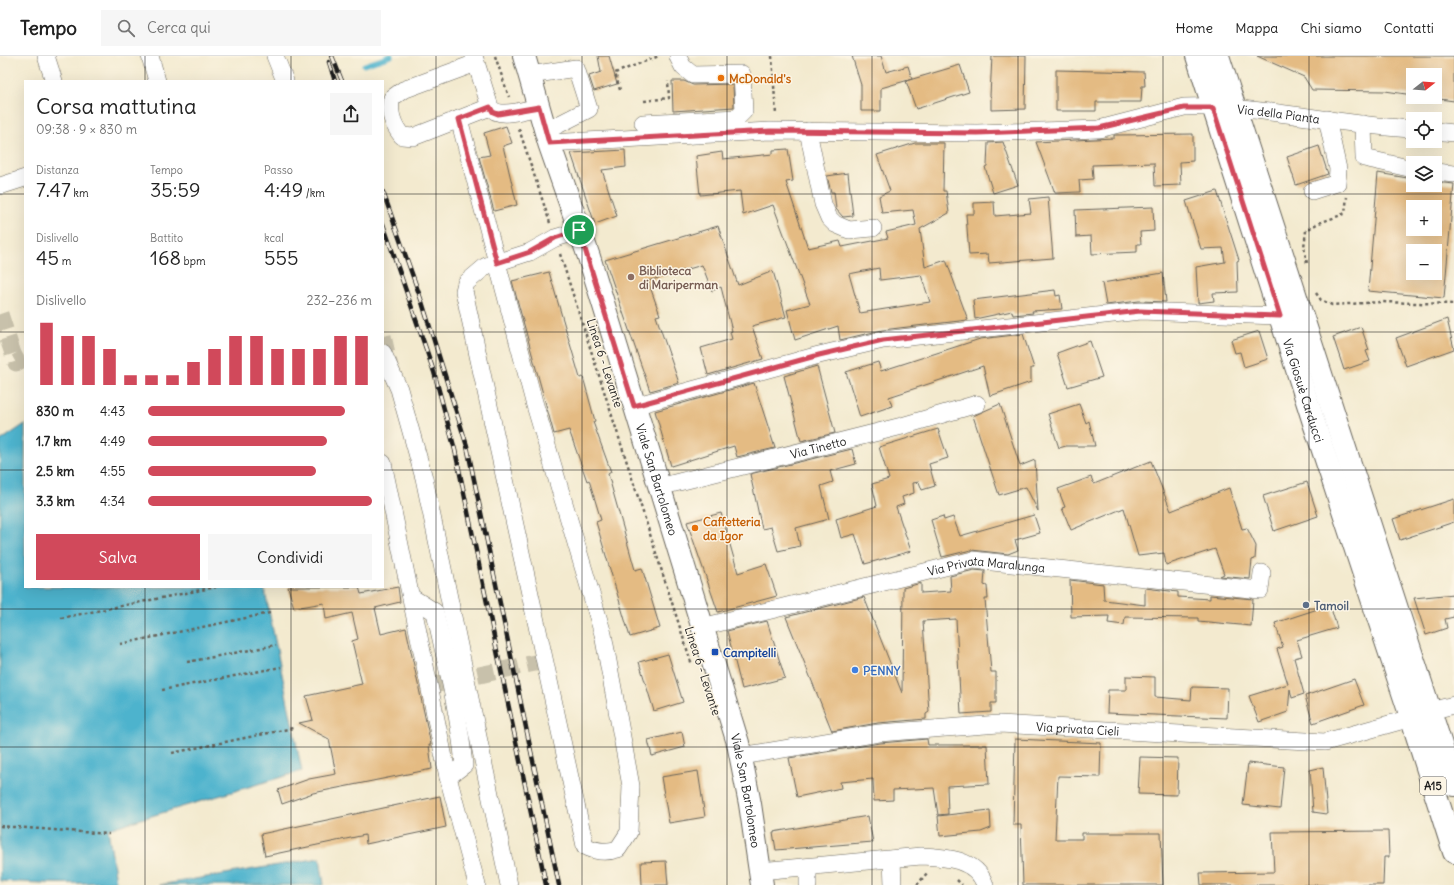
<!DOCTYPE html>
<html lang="it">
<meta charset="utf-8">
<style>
:root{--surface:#fff;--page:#f6f6f6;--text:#222;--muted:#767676;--line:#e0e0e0;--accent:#d1495b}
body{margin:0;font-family:Delius,sans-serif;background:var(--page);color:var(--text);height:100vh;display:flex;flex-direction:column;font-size:15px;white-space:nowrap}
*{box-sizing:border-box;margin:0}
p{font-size:13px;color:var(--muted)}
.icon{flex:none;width:22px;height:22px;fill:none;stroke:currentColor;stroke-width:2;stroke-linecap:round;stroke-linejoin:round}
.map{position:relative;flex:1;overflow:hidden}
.drawer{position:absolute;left:24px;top:24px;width:360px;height:508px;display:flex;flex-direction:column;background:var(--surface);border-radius:0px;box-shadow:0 4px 16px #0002}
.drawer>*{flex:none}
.needle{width:26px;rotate:73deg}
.controls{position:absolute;left:1406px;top:12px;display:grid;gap:8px}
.controls a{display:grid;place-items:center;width:36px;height:36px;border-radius:0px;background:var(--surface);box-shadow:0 4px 16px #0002;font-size:20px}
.pin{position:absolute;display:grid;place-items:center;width:34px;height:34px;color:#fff;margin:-17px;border:2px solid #fff;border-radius:50%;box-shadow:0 1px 4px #0007}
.round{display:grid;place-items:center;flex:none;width:42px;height:42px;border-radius:0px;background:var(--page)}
.overview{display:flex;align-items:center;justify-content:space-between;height:68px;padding:0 12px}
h1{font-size:22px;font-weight:600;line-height:30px}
.metrics{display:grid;grid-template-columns:repeat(3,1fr);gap:6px;height:68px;padding:4px 12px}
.metrics div{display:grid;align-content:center}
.metrics b{font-size:20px;font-weight:600}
.metrics small{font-size:11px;font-weight:400}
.metrics p{font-size:11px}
.chart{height:112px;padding:8px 12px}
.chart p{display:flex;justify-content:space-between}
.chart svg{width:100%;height:72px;margin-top:4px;stroke:var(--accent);stroke-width:6}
.button{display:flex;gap:8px;margin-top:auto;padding:8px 12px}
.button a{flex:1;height:46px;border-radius:0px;background:var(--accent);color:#fff;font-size:16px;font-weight:600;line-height:46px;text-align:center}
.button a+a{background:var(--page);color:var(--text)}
ul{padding:0 12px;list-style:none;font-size:13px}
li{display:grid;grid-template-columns:64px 48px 1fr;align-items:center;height:30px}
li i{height:10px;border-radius:5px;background:var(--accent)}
header{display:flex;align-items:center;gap:24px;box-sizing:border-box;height:56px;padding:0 20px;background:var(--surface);border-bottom:1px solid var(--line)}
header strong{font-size:19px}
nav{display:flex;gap:22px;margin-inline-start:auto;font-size:14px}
.search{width:280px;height:36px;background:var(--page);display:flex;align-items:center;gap:10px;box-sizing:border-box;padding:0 14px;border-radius:0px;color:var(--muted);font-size:15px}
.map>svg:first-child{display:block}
.water{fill:#4eb3cd;stroke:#356874}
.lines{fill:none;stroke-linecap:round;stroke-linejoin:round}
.stream{stroke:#4eb3cd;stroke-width:5}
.building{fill:#e4bb83;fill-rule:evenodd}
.minor-tunnel{stroke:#c8c1ab;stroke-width:17;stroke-dasharray:17 8;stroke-linecap:butt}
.minor-casing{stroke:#67645b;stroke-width:18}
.major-casing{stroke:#67645b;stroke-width:24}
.highway-casing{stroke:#67645b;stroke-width:24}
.path{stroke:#67645b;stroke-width:2.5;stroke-dasharray:3 3;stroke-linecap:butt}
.minor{stroke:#fff;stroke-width:17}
.major{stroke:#fff;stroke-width:22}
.highway{stroke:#fff;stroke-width:22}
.rail-casing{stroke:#1c1c1c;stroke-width:4.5}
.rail{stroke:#fcf5e5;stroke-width:3;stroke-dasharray:9;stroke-linecap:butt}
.route-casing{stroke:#fff;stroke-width:8}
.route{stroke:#d1495b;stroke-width:5}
.grid{fill:none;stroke:#1c1c1c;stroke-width:1;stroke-opacity:0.55}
.food-dot{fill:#e8710a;stroke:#fcf5e5;stroke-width:1.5}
.education-dot{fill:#8d6e63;stroke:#fcf5e5;stroke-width:1.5}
.service-dot{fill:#5c6f8a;stroke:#fcf5e5;stroke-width:1.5}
.transit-dot{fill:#1a4fb4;stroke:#fcf5e5;stroke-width:1.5}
.shop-dot{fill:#3f7fe0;stroke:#fcf5e5;stroke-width:1.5}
.labels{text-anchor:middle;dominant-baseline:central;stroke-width:3;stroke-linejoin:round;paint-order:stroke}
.shield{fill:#fcf5e5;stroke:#5f5d58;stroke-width:1}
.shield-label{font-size:11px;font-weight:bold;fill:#1c1c1c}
.food-label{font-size:12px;font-weight:bold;fill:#c56008;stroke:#fcf5e5;text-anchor:start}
.street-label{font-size:12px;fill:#1c1c1c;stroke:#fcf5e5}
.education-label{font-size:12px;font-weight:bold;fill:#785e54;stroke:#fcf5e5;text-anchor:start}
.service-label{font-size:12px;font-weight:bold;fill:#4e5e75;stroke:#fcf5e5;text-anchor:start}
.transit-label{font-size:12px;font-weight:bold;fill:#164399;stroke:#fcf5e5;text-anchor:start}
.shop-label{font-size:12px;font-weight:bold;fill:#366cbe;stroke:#fcf5e5;text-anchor:start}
</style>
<header>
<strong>Tempo</strong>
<div class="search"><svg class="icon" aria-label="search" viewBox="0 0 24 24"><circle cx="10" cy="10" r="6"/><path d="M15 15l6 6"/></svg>Cerca qui</div>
<nav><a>Home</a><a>Mappa</a><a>Chi siamo</a><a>Contatti</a></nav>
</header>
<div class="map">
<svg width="1454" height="829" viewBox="0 0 1454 829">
<rect width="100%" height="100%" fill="#fcf5e5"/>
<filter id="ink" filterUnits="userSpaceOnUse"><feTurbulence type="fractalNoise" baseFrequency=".025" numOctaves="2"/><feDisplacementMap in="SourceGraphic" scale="8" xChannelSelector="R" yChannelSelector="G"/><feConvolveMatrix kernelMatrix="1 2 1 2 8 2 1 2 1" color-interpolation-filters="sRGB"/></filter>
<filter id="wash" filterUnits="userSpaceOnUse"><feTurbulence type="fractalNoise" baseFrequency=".012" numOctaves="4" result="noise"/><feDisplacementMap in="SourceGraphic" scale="16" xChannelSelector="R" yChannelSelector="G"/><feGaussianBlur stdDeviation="0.9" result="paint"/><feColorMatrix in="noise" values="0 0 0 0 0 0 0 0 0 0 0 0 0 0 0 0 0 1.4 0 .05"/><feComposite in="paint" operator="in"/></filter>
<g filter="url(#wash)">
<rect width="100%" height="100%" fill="#f3eacf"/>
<path class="water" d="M25,368V531H264L302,715L108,773L116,825C78,829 38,827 0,825V385Z
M320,802L324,829H159Z"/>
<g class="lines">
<path class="stream" d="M364,9L391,0"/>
</g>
<g id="blocks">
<path class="building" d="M598,0H609L617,28L594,35L589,20L601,16Z
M852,0H881L886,16L908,10L912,23L881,32V55H861V29Z
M992,0H1026L1025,53L991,54V41L990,40Z
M1257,0H1454V45L1425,41H1435V19H1413V39L1385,35L1312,34L1304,21Z
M960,9L969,36L916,53L906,25Z
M1056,14L1144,16L1145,30H1142L1141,46H1096V55H1056Z
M672,25H684L693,29L733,28L734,51L673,55Z
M506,70L512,87L503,90L517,149L494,155L479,101L490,99L484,77Z
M1193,78V105L1180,106L1181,129L1155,130L1154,107L1092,109L1093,123L1079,124L1080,136L1055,137L1036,86L1114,82V79H1118Z
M1003,86L1018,129L993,137L985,111L987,110L988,87Z
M915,87H944L943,135H946L949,157L920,173L925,211L946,204L968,264L882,274L840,284L838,270L795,284L787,254L810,248L773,149L743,159L740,135L700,139L696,100L722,96L723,103L773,98V94L788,93L793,125L786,126L808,192L840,185L842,191L888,182L886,176L916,169L913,154L882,157L879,140L890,135L877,99ZM879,212L880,224L921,219L930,246L860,257L849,218Z
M1319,90L1328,118L1296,129L1287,101Z
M625,94L626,111L602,114L617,160L595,168L571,97Z
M848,117L853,160L843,161L836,153L834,136H831L827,120Z
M1378,117L1413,123V129H1435V126L1454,128L1444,242L1368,235ZM1413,151H1435V173H1413ZM1413,195H1435V217H1413Z
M1217,135L1239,204L1237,205L1238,236L1213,237L1214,245L1198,247L1196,211L1225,206L1223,192L1201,193L1186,145Z
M1048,141L1053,202L989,207L988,198L969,199L966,158H974V147L994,146L995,160L1031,157L1029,143Z
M1153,151L1154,175L1140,176L1141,188H1137V196L1092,198L1091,180L1076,181L1075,154Z
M718,170L738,229L773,215L786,261L752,270L763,303L708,319L701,292L732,283L730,276L732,275L721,231L712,235L702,209L648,225L660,259L656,260L679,327L650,335L605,204Z
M549,216L580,322L583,321L595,365L593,366L611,416L608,418L635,514L642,512L660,572L630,581L596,466L601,464L589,424L587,425L569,374L554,378L512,225Z
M1163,217L1166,246L1139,245L1106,249L1102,227Z
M1055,234L1056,240L1060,239L1062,253L1032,255L1033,257L1013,259L1012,255L975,263L973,244Z
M1447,263L1454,293L1406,310L1396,282Z
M1361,271L1369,294L1366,295L1370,305L1344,314L1333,281Z
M1259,275L1268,303L1244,311L1240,296L1235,297L1231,284Z
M1023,278L1034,312H1031V326L990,340L983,310L889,341L892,350L860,361L846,316L878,306L881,315L980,283Z
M1090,285L1102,321L1068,331L1057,297Z
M817,310L835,377L801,385L784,320Z
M754,327L775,392L737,401L734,390L671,410L655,355Z
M1000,348L1020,410L1035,404L1038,455L1026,431L999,439L973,360Z
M1079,348L1086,367L1089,365L1095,390H1066L1059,392L1048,358Z
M938,373L948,402L929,408L935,430L922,434L919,426L913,427L914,437L902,441L904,448L896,451L911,495L865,508L855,478L841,482L836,463L877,450L872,428L889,423L879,391Z
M852,393L856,408L830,415L833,426L821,430L829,463L796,472L800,490L778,495L771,471L762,473L750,418Z
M1151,405L1171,455L1229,432L1242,473L1247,472L1256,490L1255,503L1252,504L1250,523L1220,520L1224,518L1215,493L1166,509L1164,497L1138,500L1124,452L1071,474L1062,452L1065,451L1058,433L1091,421L1094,428Z
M1307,426L1318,460L1274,475L1263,440Z
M1454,443V466L1400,484L1393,463Z
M721,457L738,517L766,508L777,540L718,556L687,466Z
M1034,459L1040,477L1015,484L1018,494L1008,498L971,494L942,501L931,464L943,460L944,464L953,461L960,480Z
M974,514L985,515L984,529L987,530L988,543H985L991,616H996V647H991V656L961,658L956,563L923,565L929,656L926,658V663L878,667L832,675L786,561L864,541L902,637L903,532L921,527V537L951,535L950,520Z
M1070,524L1103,528L1104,544L1145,549V532L1178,536V541L1210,543V539L1253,543L1251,570L1198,565V562L1125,561L1124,569L1108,567L1109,560L1071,561Z
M288,531H359L361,538L398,531L400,546L375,552L381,578L406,572L431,689H429L432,713L313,737L282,748L278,734L309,723L336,718L329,683L299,667L313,664L306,640L362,628L352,585L358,583L352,557L326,563L324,547L294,552Z
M1454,538V561L1445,563L1447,572L1426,579L1414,542Z
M1330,549L1337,572L1297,584L1302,600L1294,602L1304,638L1292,642L1290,633L1288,656L1259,666L1249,640L1288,628L1277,593L1283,591L1275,567Z
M767,565L785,622L742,633L727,575Z
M668,598L683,646L654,655L639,606Z
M1126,620L1155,621V641L1191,644L1192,631L1228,632L1227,662L1107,657L1108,634H1126Z
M1354,623L1364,649L1313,667L1305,640Z
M682,676L685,691L652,700L648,684Z
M927,683L928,689H987L989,728L947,730L948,758L938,759L934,732L893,734V744L874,745L873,723L840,726L841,732L797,741L789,702L880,687Z
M1015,683L1101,687L1100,721L1058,720L1055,783H1082V777H1161L1163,829H1023L1021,769H1013Z
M1140,701L1178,702L1177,739L1138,738Z
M1248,707L1284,711L1280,753L1243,749Z
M1323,711L1327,758L1313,756L1310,714Z
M698,715L705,761L669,767L661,721Z
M440,740L446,771L366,788L365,779L265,800L261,778Z
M990,754L991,772L981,776L940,780L938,760Z
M868,760L873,786L776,794L773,776Z
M1388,775L1389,801H1384L1383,829H1201L1200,817L1274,816L1272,776Z
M666,805L668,829H642L641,806Z"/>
</g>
</g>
<g filter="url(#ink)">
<use href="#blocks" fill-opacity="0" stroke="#67645b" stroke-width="1"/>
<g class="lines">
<path class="minor-tunnel" d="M0,258L16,307L25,302
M383,280L390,311
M429,630L544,605"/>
<g class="minor-casing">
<g id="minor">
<path d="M46,0L54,25"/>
<path d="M150,0L157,25"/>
<path d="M275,0L285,25"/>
<path d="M474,0L490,51C499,64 526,53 539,51"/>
<path d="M476,7L403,34L392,42C388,56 393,69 402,80L413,81L490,51"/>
<path d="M530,19L576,12L589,53L546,75"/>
<path d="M459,63L534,346L603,578L631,730L629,776L618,793C606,797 596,796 585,790L464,235L466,227L486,210L530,196L555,182L579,175"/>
<path d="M643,67L737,62L744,55L742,18L693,19L683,11L678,1"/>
<path d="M1363,68L1364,102L1413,113"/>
<path d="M808,75L823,148L829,162L835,168L849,174L873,172"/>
<path d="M1435,75L1454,77"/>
<path id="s1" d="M549,87L770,75L977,77L1099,73L1184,51C1262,49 1336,69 1413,73"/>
<path d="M1435,116L1454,118"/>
<path d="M0,130L25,122"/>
<path d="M1312,135L1337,127L1338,113L1327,63"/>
<path d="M383,297L399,333L424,422L509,829"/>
<path d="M634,350L819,299L883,284L1140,255L1280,260"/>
<path d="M383,407L448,721L477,829"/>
<path id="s2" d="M659,431L902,370L977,348"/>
<path d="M411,541L435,556C446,607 459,657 464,709L448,721"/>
<path id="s3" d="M702,571L973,504L1260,534L1262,517"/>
<path d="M1430,655L1454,649"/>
<path id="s4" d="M742,700L879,677L999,668L1325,686L1411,662"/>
<path d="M892,803L893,829"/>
<path d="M808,811V829"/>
<path d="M760,815L921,800C944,801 976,802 985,829"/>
</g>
</g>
<g class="major-casing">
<g id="major">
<path id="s5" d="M524,0L549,87L589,201L738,687L750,748L762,829"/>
<path id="s6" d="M1197,0L1315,370L1413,667"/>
<path d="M1218,0L1432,661"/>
</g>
</g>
<g class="highway-casing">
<path id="highway" d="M1432,661L1454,729
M1413,667L1454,796"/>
</g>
<path class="path" d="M495,0L509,41
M772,0L776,59
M620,34L615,17L659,0
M644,45L669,42L668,25
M519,73L550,167
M560,198L692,609
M1307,207L1304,191L1306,175C1320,164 1329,165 1345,157L1347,141
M1316,237L1321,244L1332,249L1381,246L1454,248
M61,562L216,531
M120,588L270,557
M187,606L276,589
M162,634L281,611
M172,697L293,672
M0,770L109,778
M957,824L962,829
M917,829L927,817"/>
<use href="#minor" class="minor"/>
<use href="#major" class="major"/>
<use href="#highway" class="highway"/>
<g class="rail-casing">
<path id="rail" d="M332,0L342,25
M329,6L335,25
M383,136L422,246L467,390L559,829
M383,168L434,316L455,394L546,829"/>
</g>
<use href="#rail" class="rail"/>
</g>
</g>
<g class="lines" filter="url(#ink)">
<g class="route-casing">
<path id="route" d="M490,51L493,56L498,58L539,51L549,87L770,75L978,77L1099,72L1184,52H1213L1280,260L1140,255L883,284L819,299L634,350L579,174L555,182L530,196L497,207L459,63Z"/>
</g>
<use href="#route" class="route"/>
</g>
<path class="grid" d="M145,0V25M291,0V25M436,0V829M582,0V829M727,0V829M872,0V829M1018,0V829M1163,0V829M1309,0V829M0,138H25M383,138H1454M0,276H25M383,276H1454M0,414H25M383,414H1454M145,531V829M291,531V829M0,553H1454M0,691H1454"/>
<g class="food-dot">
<circle cx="721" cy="22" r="4"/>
<circle cx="695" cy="472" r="4"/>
</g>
<circle class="education-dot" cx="631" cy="221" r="4"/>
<circle class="service-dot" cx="1306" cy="549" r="4"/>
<rect class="transit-dot" x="711" y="592" width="8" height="8" rx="2"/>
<circle class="shop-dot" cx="855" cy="614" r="4"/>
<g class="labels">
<rect class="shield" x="1420" y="721" width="26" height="18" rx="3"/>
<g class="shield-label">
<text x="1433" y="730">A15</text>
</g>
<g class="food-label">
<text x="729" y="22">McDonald's</text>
<text x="703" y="465">Caffetteria<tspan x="703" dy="14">da Igor</tspan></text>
</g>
<g class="street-label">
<text stroke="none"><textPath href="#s1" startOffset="733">Via della Pianta</textPath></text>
<text transform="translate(605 307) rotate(72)">Linea 6 - Levante</text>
<text stroke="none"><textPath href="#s6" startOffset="351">Via Giosuè Carducci</textPath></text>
<text stroke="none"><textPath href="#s2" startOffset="164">Via Tinetto</textPath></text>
<text stroke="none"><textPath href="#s5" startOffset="444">Viale San Bartolomeo</textPath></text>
<text stroke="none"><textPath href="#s3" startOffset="292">Via Privata Maralunga</textPath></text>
<text transform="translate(703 615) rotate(72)">Linea 6 - Levante</text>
<text stroke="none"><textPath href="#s4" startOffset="338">Via privata Cieli</textPath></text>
<text stroke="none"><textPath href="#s5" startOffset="768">Viale San Bartolomeo</textPath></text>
</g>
<g class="education-label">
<text x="639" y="214">Biblioteca<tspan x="639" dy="14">di Mariperman</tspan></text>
</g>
<g class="service-label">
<text x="1314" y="549">Tamoil</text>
</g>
<g class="transit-label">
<text x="723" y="596">Campitelli</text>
</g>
<g class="shop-label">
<text x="863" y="614">PENNY</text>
</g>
</g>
</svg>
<div class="controls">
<a><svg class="needle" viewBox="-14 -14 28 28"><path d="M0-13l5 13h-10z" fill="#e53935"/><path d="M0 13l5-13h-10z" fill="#767676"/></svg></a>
<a><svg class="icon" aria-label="locate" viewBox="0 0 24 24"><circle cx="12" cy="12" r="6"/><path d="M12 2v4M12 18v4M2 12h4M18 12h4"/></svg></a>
<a><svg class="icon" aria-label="layers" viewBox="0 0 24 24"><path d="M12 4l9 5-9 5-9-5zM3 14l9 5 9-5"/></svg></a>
<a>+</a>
<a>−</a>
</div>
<div class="pin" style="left:579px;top:174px;background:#1e9e55"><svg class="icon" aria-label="arrive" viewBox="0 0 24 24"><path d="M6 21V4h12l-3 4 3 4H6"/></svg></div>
<section class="drawer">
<div class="overview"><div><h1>Corsa mattutina</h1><p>09:38 · 9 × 830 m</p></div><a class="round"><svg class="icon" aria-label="share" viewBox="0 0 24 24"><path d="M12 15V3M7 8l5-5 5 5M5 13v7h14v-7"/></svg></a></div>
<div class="metrics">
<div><p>Distanza</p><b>7.47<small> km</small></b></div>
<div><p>Tempo</p><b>35:59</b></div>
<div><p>Passo</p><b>4:49<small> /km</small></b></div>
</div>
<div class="metrics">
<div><p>Dislivello</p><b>45<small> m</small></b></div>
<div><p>Battito</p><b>168<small> bpm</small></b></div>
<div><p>kcal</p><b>555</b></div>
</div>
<div class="chart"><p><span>Dislivello</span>232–236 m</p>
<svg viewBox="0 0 160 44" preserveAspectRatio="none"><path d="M5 44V6M15 44V14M25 44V14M35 44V22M45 44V38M55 44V38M65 44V38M75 44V30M85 44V22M95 44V14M105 44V14M115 44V22M125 44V22M135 44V22M145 44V14M155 44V14"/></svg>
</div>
<ul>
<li><b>830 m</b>4:43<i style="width:88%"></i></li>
<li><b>1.7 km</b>4:49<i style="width:80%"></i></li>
<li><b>2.5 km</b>4:55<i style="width:75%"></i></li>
<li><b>3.3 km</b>4:34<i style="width:100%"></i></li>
</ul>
<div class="button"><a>Salva</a><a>Condividi</a></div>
</section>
</div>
